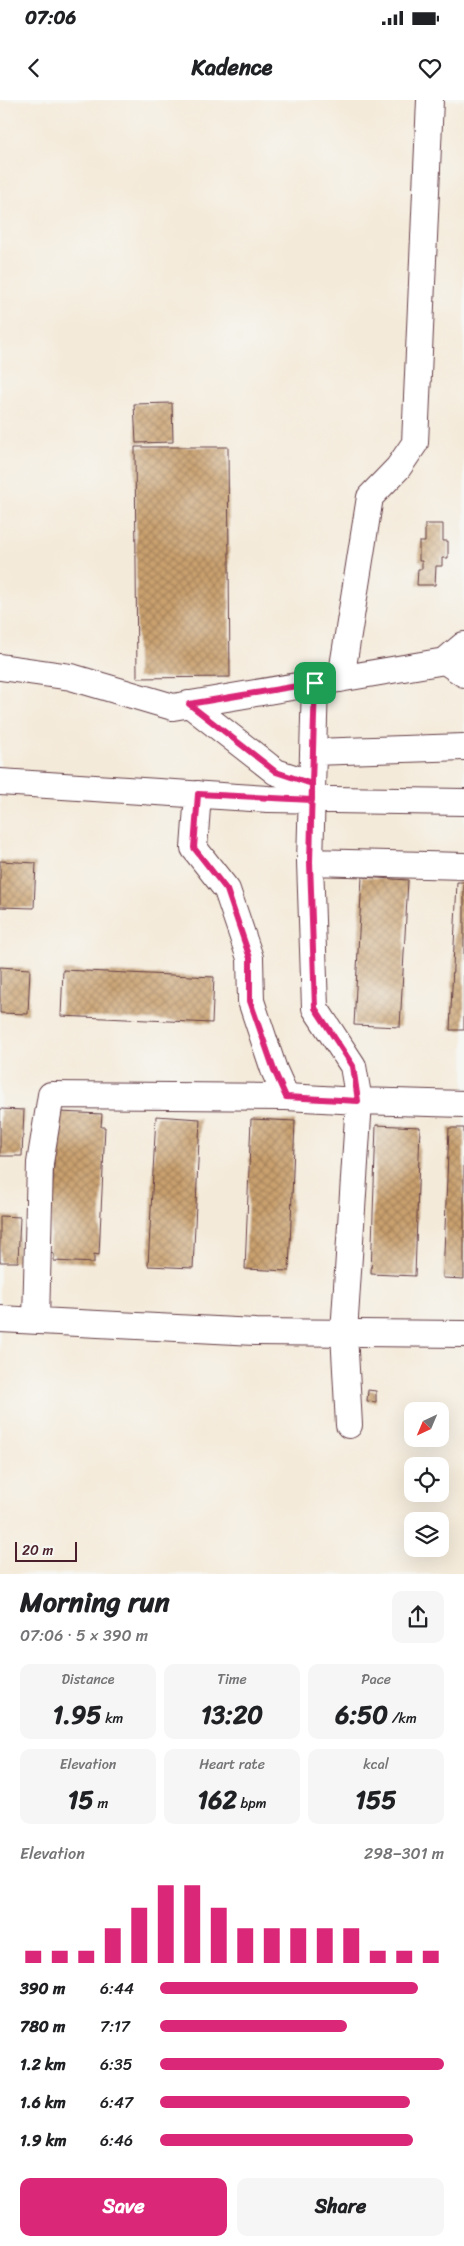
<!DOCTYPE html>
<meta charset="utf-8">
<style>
:root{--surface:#fff;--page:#f6f6f6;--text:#202124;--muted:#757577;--accent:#db2777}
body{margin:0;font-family:Sriracha,sans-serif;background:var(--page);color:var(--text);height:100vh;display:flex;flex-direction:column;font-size:19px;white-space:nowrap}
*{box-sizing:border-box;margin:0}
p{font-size:16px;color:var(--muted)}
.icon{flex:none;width:28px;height:28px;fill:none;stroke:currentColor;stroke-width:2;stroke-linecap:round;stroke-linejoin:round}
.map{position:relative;height:1474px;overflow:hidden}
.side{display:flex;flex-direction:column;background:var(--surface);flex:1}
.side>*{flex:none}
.needle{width:32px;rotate:224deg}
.fabs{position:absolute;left:404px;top:1302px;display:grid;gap:10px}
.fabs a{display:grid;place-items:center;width:45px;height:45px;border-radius:10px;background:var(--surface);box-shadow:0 5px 20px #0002;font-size:25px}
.scale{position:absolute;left:15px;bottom:12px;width:62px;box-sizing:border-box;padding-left:5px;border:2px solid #4a1f2b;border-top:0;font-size:14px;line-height:18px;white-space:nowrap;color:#4a1f2b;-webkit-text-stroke:4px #f6f6f2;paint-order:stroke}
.pin{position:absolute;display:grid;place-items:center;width:42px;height:42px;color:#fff;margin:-21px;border-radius:10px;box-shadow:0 2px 8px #0006}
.round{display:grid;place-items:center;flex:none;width:52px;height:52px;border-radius:10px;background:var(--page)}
.head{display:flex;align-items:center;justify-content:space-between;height:85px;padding:0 20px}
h1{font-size:28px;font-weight:700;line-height:38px}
.stats{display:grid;grid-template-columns:repeat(3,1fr);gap:8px;height:85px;padding:5px 20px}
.stats div{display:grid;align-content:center;border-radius:10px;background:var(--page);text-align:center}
.stats b{font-size:25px;font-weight:700}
.stats small{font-size:14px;font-weight:400}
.stats p{font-size:14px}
.chart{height:140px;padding:10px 20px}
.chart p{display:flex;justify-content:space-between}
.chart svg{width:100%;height:90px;margin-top:5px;stroke:var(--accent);stroke-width:6}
.cta{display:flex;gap:10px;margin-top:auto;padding:10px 20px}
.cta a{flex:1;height:58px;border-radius:10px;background:var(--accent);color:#fff;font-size:20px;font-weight:700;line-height:58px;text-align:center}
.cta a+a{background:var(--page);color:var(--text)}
ul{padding:0 20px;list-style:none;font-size:16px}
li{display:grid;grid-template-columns:80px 60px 1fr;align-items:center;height:38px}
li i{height:12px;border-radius:6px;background:var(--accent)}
.status{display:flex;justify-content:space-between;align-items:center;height:35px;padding:0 25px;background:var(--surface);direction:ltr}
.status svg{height:14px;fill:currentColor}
header{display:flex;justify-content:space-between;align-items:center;height:65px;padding:0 20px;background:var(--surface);font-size:22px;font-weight:700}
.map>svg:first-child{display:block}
.building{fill:url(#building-cross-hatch)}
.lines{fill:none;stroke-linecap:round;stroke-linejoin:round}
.minor-casing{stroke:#643d45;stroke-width:28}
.minor{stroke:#fff;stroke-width:26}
.route-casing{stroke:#fff;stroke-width:10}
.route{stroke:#db2777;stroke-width:6}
</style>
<div class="status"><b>07:06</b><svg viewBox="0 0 49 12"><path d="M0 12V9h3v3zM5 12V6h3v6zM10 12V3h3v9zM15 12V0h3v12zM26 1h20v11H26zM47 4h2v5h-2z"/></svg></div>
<header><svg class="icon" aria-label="back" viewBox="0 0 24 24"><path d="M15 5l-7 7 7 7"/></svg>Kadence<svg class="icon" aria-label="heart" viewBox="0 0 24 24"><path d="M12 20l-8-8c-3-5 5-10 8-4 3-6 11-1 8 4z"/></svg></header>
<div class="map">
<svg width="464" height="1474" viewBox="0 0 464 1474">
<defs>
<pattern id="building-cross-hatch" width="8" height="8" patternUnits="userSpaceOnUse" patternTransform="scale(1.25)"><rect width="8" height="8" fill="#c9a06e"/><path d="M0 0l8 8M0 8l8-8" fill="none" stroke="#a5825b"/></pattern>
</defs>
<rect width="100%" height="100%" fill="#f6f6f2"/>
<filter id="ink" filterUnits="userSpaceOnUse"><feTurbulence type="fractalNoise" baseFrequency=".02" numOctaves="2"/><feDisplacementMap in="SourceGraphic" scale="10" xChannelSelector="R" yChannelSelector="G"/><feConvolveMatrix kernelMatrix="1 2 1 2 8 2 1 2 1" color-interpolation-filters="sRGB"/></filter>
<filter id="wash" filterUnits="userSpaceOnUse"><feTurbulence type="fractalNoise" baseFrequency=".0096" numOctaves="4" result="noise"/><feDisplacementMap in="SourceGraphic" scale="20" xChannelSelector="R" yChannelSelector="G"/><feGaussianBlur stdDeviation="1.12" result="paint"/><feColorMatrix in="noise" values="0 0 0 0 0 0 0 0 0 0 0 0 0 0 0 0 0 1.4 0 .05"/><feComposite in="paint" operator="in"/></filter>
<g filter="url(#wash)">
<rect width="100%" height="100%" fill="#f4ead9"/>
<g id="blocks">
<path class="building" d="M172,303L173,342L136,343L134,304Z
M135,347H228L230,577L137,578Z
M425,424H443V441H448V458H442V466H436L435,485H417L418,469H422V461H419V442H425Z
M0,761L36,763L34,808L0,807Z
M362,777L408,780L400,927L354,925Z
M457,782H464V930H450Z
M0,867L30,869L28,914L0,913Z
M63,870L214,877L212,923L61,916Z
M0,1009L24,1010L22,1056H0Z
M60,1012L102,1014L101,1027H105L99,1155L94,1154V1163L54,1161V1154L49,1153L56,1025Z
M156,1016L200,1019L193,1168L148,1166Z
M251,1019L295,1021L289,1171L245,1169Z
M376,1025L420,1027L415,1176L371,1174Z
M449,1028H464V1179L443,1178Z
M0,1116L20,1117L18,1162H0Z
M368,1290L376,1291V1302L367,1301Z"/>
</g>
</g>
<g filter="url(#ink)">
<use href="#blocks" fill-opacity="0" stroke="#643d45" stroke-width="1"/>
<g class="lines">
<g class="minor-casing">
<path id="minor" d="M445,561L464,574
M0,567L71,577L173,607L445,561L464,545
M341,579L370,397L398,368L415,343L430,0
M189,604L276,672L312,684
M313,652L464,647
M0,682L268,699L464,702
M198,694L194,748L227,790L250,858L251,901L274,970L286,997L359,1001L344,1233L349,1325
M310,762L315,583
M464,766L310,762L315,908L353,966L359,1001L464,1004
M0,1219L255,1232L464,1234
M36,1220L40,1063L51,995L286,997"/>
</g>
<use href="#minor" class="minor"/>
</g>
</g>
<g class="lines" filter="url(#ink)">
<g class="route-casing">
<path id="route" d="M315,583L189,604L276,672L312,684L310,762L315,908L353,966L358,1001L286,997L274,970L250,901V858L227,790L194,748L198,694L312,700V684L315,583"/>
</g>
<use href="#route" class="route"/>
</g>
</svg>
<div class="fabs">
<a><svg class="needle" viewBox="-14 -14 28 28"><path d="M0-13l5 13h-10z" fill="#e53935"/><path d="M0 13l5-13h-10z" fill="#757577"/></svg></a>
<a><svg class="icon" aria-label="locate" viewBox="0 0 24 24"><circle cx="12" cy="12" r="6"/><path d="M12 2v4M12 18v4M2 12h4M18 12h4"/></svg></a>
<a><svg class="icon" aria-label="layers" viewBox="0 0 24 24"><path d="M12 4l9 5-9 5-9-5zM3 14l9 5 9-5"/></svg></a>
</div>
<div class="scale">20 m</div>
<div class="pin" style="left:315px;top:583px;background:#1e9e55"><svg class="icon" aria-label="arrive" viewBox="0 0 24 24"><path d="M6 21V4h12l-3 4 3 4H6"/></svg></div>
</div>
<section class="side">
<div class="head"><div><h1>Morning run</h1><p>07:06 · 5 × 390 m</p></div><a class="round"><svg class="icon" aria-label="share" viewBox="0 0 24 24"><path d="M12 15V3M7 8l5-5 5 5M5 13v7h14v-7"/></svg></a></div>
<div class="stats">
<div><p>Distance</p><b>1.95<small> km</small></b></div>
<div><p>Time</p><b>13:20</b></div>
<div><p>Pace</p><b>6:50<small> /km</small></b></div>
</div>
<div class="stats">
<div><p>Elevation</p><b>15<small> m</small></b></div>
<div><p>Heart rate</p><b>162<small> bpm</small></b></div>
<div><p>kcal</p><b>155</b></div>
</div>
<div class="chart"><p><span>Elevation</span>298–301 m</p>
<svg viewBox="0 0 160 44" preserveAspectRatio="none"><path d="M5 44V38M15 44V38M25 44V38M35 44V27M45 44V17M55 44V6M65 44V6M75 44V17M85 44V27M95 44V27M105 44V27M115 44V27M125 44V27M135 44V38M145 44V38M155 44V38"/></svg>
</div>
<ul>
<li><b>390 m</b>6:44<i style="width:91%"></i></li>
<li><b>780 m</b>7:17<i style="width:66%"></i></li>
<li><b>1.2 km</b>6:35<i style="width:100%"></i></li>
<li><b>1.6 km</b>6:47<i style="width:88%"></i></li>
<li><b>1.9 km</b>6:46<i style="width:89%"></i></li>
</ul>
<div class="cta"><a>Save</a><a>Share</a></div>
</section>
